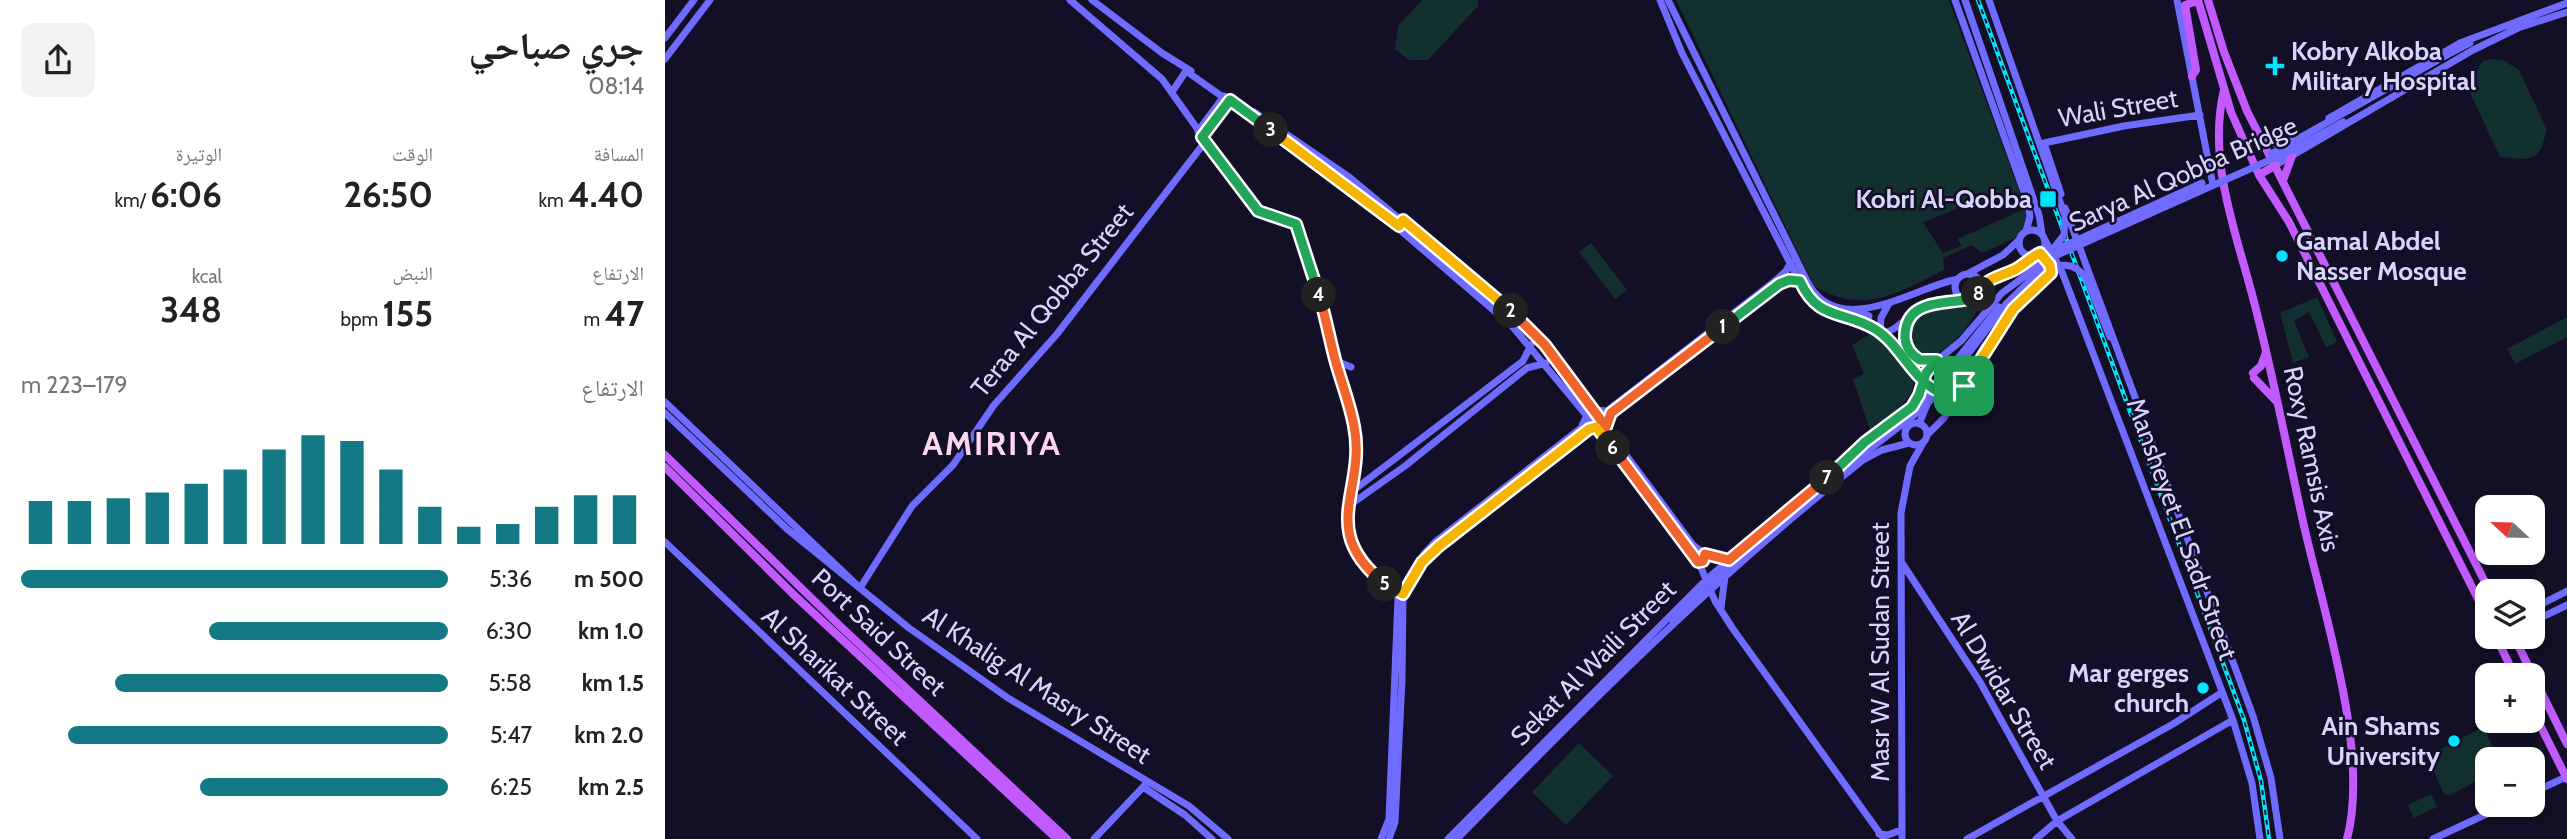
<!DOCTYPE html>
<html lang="ar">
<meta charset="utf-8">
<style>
:root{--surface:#fff;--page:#f2f2f2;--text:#222;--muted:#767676;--accent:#137a85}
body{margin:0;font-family:Cabin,"Noto Naskh Arabic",sans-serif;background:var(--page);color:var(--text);direction:rtl;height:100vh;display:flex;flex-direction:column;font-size:26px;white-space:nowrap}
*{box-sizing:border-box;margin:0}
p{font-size:23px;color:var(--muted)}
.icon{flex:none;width:38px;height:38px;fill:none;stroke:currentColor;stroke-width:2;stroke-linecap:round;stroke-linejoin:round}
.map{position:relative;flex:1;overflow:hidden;direction:ltr}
.details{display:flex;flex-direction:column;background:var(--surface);width:665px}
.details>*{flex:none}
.needle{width:46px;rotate:292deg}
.fabs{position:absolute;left:1810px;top:495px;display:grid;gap:14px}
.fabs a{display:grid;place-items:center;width:70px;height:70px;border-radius:14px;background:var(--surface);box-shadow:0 4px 10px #0003;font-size:35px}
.pin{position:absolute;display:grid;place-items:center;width:60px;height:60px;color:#fff;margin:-30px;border-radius:14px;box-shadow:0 4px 10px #0006}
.km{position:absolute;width:35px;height:35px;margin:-18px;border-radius:50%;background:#222;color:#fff;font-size:19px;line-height:35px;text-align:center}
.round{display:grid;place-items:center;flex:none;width:74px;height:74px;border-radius:14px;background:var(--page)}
.head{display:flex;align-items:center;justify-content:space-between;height:119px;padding:0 21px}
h1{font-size:38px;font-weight:700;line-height:52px}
.stats{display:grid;grid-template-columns:repeat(3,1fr);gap:10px;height:119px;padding:7px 21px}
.stats div{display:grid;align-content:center}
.stats b{font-size:35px;font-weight:700}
.stats small{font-size:19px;font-weight:400}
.stats p{font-size:19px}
.chart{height:196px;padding:14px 21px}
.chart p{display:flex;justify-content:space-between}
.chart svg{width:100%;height:126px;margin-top:7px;stroke:var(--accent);stroke-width:6}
ul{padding:0 21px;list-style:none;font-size:23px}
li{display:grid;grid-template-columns:112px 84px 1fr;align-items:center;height:52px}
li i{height:18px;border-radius:9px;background:var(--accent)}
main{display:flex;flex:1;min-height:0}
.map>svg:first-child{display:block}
.green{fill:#12302f}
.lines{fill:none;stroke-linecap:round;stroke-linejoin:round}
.secondary{stroke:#6f6bff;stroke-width:7}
.primary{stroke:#c25bff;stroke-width:8}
.rail-casing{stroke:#00e5ff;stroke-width:4.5}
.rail{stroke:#130f26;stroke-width:2;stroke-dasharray:5;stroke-linecap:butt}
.secondary-bridge{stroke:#6f6bff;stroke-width:7}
.split-1-casing{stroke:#fff;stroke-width:14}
.split-2-casing{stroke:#fff;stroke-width:14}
.split-3-casing{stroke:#fff;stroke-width:14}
.split-4-casing{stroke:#fff;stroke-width:14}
.split-5-casing{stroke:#fff;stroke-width:14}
.split-6-casing{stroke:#fff;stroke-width:14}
.split-7-casing{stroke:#fff;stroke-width:14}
.split-8-casing{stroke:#fff;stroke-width:14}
.split-9-casing{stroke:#fff;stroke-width:14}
.split-1{stroke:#22a559;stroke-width:9}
.split-2{stroke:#f0652b;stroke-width:9}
.split-3{stroke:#f5b400;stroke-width:9}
.split-4{stroke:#22a559;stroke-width:9}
.split-5{stroke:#f0652b;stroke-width:9}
.split-6{stroke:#f5b400;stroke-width:9}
.split-7{stroke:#f0652b;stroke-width:9}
.split-8{stroke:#22a559;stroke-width:9}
.split-9{stroke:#f5b400;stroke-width:9}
.poi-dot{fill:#00e5ff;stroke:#130f26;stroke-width:2.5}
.labels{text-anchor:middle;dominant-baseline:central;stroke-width:5;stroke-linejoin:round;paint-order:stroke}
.poi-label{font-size:26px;font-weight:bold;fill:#d9d4ff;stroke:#130f26;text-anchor:end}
.street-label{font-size:26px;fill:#d9d4ff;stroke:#130f26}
.district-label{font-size:33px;font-weight:bold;letter-spacing:2px;fill:#ffd6f0;stroke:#130f26}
</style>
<main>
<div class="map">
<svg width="1902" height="839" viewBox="0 0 1902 839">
<rect width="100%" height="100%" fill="#130f26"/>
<path class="green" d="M757,0H813V6L763,60H744L730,49L733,26Z
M1011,0H1284L1356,196L1295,208L1258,222L1278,253L1296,246L1293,239L1359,209L1364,224L1357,235L1317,253L1307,245L1278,258L1279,270C1231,293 1200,316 1149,286Z
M1827,59L1838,60L1854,70L1882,130L1876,149L1870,156L1860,159L1835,157L1800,82L1805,81L1818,61Z
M926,243L962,290L950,299L914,252Z
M1652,297L1672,342L1661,347L1644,312L1629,321L1644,357L1628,363L1615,313Z
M1307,305L1313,309C1303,329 1273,368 1248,352C1238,347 1234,340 1233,329C1250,307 1282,307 1307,305Z
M1902,317V337L1850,364L1842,349Z
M1210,331C1258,384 1267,384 1205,430L1188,379L1199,374L1187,345Z
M1816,728L1820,731L1834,759L1822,760V776L1785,795L1779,794L1762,756Z
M914,743L948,776L901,825L867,792Z
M1766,794L1772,807L1749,818L1743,805Z"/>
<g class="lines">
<path class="secondary" d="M405,0L497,79L585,203C601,219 621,214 633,226L689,426C699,499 648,548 738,594
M427,0L497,53L526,71
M995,0L1017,53L1143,298C1162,320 1193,316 1215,333C1242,354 1254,395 1293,396
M1003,0L1142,281C1173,342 1249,287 1293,279
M1290,0L1363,203L1365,217L1361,231
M1300,0L1374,215L1377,234
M1324,0L1359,100
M1512,0L1547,180
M0,38L29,0
M1782,55L1805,43
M0,59L45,0
M507,92L521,71L685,187L847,326L942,440L1034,563L1050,601L1068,629L1219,839
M589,112L684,177L856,320L879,345L1028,545L1040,554L1064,560
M1664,118L1795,43L1902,3
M533,131L559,96
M537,137L565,100
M1597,137L1611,144L1626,139
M1611,165L1808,50L1853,28L1902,12
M1396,194L1379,143L1459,126L1535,115
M1400,208L1588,716L1606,778L1615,839
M1354 243a13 13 0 1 1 26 0a13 13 0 1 1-26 0Z
M1380,240L1397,272L1568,720L1587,783L1595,839
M1290 287a13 13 0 1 1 26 0a13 13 0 1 1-26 0Z
M1302,274L1338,255L1354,240
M1422,279L1445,337
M1316,288C1331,272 1352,272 1367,256
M1107,289L1118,282L1135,281
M1191,310L1204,316L1203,319L1194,320
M1246,319C1237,334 1239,351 1255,360L1271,361
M1215,332L1216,318L1223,305
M1216,334C1229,331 1235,324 1245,316C1259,304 1280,299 1298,299
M1037,343L1061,324
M671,361L686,367
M1301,377L1320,345
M0,402L194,587
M1246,407L1265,366L1296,341L1337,293L1364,273
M929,410L942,411L1110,281L1121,271L1126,262
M0,413L122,529L244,628L343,698L524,806L563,839
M1240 434a11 11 0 1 1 22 0a11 11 0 1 1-22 0Z
M1254,424L1262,405L1258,382
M1262,435L1279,418L1348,309L1395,267
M685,493L858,361L866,345
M682,507L740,466L862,368L881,363
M0,542L312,839
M757,562L921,431L931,427
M1237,563L1315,682L1392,821L1407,839
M195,588L247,506L288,465L329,405L392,334L540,142
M1056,608L1060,576
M1867,609L1902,591
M1867,622L1902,605
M478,787L520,815L547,839
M1867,793L1901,777
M1214,834L1223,835L1236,830
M429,839L480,785
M716,839L724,819L733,598L759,554L770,542L916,428L922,415
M724,839L730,822L737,680L738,594
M783,839L1042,579L1231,419
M792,839C921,706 1052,575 1198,460L1217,450L1244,443
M1237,839L1236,513L1245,466L1258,443
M1302,839L1508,724L1556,693
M1371,839L1392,821L1568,720
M1768,839L1841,805"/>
<path class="primary" d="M1533,0L1566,112L1594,175L1624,222L1822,617
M1543,0L1559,52L1582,111L1825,592
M1527,76L1531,70L1520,5L1533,1
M1559,90C1542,160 1571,232 1588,298C1608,373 1622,450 1639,526C1659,614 1705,753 1682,839
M1594,175L1611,165
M1619,178L1627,156
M1588,373L1596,366L1601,352
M1589,378L1611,401
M0,455L174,625L402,839
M0,467L129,595L392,839
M1831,637L1850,676
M1849,637L1902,744
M1867,709L1902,779"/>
<g class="rail-casing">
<path id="rail" d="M1313,0L1579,720L1596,781L1604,839"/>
</g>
<use href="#rail" class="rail"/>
<path class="secondary-bridge" d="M1359,100L1400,216L1399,235L1388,249
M1606,154L1782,55
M1376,271C1396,264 1408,260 1422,279
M1365,272L1386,252L1537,183
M1220,432L1266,392L1334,307
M1006,619L1040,586L1174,473L1257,409L1278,387L1341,304L1390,256L1625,151L1678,122"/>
</g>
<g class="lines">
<g class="split-1-casing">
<path id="split-1" d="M1058,327L1114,284L1124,280L1135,281C1153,321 1178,310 1210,329C1241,348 1251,395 1293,396L1299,386"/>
</g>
<g class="split-2-casing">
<path id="split-2" d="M846,311L880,345L941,427L946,413L1058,327"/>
</g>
<g class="split-3-casing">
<path id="split-3" d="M606,130L734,226L738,220L846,311"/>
</g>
<g class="split-4-casing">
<path id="split-4" d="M606,130L565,100L537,137L593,211L631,224L654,295"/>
</g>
<g class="split-5-casing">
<path id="split-5" d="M654,295C661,318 665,341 671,363C677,384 685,404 689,426C702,491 651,529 720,584"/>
</g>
<g class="split-6-casing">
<path id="split-6" d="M720,584L738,594L757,562L774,546L924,429L931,427L948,448"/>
</g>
<g class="split-7-casing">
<path id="split-7" d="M948,448L1033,562L1038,561L1040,554L1064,560L1162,478"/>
</g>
<g class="split-8-casing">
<path id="split-8" d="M1162,478L1200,442L1247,407L1254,395L1261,373L1272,360H1255C1246,355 1241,348 1240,338C1239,290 1299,309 1314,294"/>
</g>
<g class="split-9-casing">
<path id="split-9" d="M1299,386L1348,309L1386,273L1385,265L1375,253C1366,257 1360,264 1351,269C1336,277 1320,277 1314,294"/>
</g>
<use href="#split-1" class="split-1"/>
<use href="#split-2" class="split-2"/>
<use href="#split-3" class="split-3"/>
<use href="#split-4" class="split-4"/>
<use href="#split-5" class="split-5"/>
<use href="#split-6" class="split-6"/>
<use href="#split-7" class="split-7"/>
<use href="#split-8" class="split-8"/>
<use href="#split-9" class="split-9"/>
</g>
<g class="poi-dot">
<path d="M1606.5 55.5h7v7h7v7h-7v7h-7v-7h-7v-7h7z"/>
<rect x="1374" y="190" width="18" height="18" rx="3.5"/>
<circle cx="1617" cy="256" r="7"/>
<circle cx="1538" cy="688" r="7"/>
<circle cx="1789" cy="741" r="7"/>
</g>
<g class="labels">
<g class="poi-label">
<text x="1626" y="51" text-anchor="start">Kobry Alkoba<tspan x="1626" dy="30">Military Hospital</tspan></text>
<text x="1367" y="199">Kobri Al-Qobba</text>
<text x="1631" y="241" text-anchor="start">Gamal Abdel<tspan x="1631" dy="30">Nasser Mosque</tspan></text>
<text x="1524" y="673">Mar gerges<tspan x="1524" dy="30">church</tspan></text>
<text x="1775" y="726">Ain Shams<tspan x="1775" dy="30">University</tspan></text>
</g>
<g class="street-label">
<text transform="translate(1453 108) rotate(-10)">Wali Street</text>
<text transform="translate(1518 174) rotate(-24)">Sarya Al Qobba Bridge</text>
<text transform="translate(387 300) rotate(-51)">Teraa Al Qobba Street</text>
<text transform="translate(1647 459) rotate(78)">Roxy Ramsis Axis</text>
<text transform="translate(1517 529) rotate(70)">Mansheyet El Sadr Street</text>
<text transform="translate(214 632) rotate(43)">Port Said Street</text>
<text transform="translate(1215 652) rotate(-90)">Masr W Al Sudan Street</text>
<text transform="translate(928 663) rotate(-45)">Sekat Al Waili Street</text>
<text transform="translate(170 676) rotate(43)">Al Sharikat Street</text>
<text transform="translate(372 685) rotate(33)">Al Khalig Al Masry Street</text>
<text transform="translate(1339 690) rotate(59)">Al Dwidar Street</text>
</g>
<g class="district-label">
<text x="327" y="443">AMIRIYA</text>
</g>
</g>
</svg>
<div class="fabs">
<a><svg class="needle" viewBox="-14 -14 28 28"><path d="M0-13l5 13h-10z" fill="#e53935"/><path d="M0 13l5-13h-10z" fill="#767676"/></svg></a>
<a><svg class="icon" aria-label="layers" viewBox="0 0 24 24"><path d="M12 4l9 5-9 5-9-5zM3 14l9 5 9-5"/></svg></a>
<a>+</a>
<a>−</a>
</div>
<div class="pin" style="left:1299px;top:386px;background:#1e9e55"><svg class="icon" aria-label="arrive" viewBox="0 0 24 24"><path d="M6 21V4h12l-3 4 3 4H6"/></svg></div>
<b class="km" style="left:1058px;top:327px">1</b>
<b class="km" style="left:846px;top:311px">2</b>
<b class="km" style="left:606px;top:130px">3</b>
<b class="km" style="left:654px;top:295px">4</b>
<b class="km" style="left:720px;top:584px">5</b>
<b class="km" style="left:948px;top:448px">6</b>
<b class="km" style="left:1162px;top:478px">7</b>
<b class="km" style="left:1314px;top:294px">8</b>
</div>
<section class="details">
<div class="head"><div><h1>جري صباحي</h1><p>08:14</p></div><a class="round"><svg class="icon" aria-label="share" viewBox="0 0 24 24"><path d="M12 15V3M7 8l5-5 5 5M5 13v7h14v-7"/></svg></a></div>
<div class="stats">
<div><p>المسافة</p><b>4.40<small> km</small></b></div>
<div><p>الوقت</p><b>26:50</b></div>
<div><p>الوتيرة</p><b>6:06<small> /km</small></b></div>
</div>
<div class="stats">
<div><p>الارتفاع</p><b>47<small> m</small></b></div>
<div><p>النبض</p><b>155<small> bpm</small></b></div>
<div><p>kcal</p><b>348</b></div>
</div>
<div class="chart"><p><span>الارتفاع</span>179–223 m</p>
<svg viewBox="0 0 160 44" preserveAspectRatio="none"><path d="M5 44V29M15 44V29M25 44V28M35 44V26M45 44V23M55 44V18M65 44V11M75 44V6M85 44V8M95 44V18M105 44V31M115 44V38M125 44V37M135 44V31M145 44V27M155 44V27"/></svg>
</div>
<ul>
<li><b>500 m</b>5:36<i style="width:100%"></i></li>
<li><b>1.0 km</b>6:30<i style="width:56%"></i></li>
<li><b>1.5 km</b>5:58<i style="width:78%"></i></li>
<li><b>2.0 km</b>5:47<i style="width:89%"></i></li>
<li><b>2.5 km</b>6:25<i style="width:58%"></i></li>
</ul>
</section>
</main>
